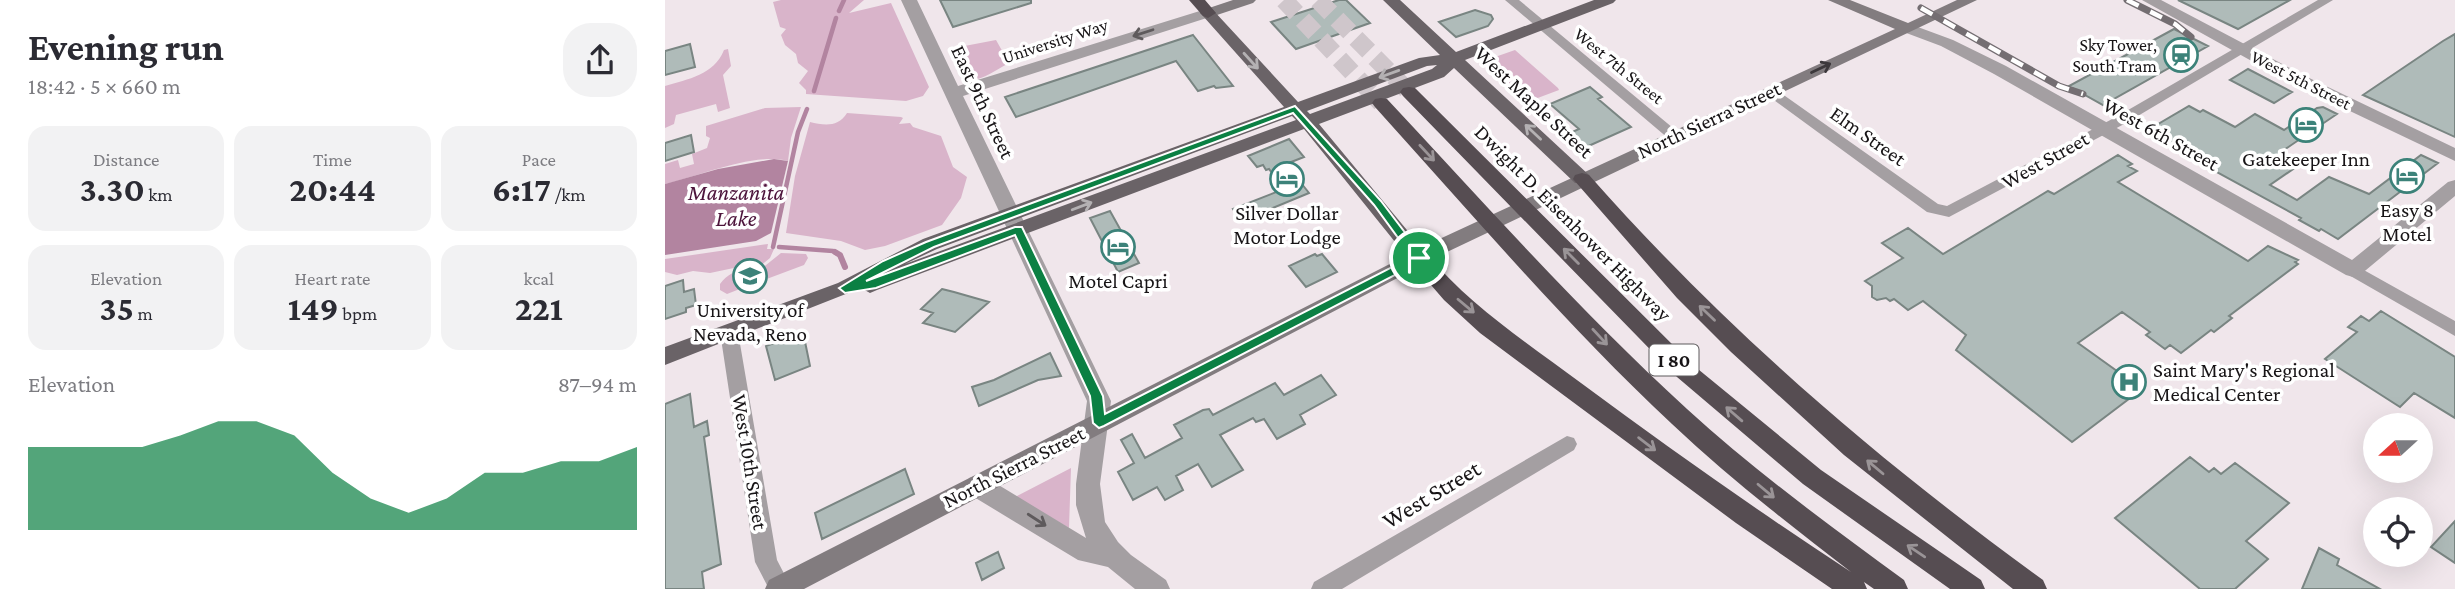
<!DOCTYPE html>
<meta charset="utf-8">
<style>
:root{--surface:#fff;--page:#f2f2f3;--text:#2b2b33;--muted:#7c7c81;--accent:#0b8043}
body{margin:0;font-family:"Crimson Pro",serif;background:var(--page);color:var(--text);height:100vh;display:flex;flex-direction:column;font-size:26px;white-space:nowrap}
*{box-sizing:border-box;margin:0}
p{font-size:23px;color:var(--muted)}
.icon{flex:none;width:38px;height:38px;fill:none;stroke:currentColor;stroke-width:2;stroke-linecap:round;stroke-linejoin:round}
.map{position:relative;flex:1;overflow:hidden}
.side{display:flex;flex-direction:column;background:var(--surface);width:665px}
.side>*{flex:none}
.needle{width:46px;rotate:249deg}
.tools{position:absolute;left:1698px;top:413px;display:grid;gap:14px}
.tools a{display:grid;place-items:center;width:70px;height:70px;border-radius:50%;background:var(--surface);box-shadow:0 7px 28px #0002;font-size:35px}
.pin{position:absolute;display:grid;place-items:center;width:60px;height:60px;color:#fff;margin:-30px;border:4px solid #fff;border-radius:50%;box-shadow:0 2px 7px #0007}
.round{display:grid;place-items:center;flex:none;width:74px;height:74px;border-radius:28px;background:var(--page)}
.overview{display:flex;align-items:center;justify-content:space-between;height:119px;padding:0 28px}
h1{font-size:38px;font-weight:700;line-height:52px}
.metrics{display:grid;grid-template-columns:repeat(3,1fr);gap:10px;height:119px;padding:7px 28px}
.metrics div{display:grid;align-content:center;border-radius:18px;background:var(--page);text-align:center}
.metrics b{font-size:35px;font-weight:700}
.metrics small{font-size:19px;font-weight:400}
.metrics p{font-size:19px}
.chart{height:196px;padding:14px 28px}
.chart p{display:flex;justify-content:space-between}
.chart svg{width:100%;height:126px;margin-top:7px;fill:var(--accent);opacity:.7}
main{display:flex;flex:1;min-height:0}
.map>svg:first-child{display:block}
.green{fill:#d9b4ca}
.water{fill:#b284a0}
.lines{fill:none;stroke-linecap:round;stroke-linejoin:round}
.stream-far1{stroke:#b284a0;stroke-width:4.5}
.stream{stroke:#b284a0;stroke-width:6}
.building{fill:#afbbb9;stroke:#798582;stroke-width:2}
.motorway-tunnel{stroke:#cfc6cb;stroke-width:18;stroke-dasharray:18 9;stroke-linecap:butt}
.minor{fill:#a49fa2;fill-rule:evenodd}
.tertiary{fill:#a49fa2;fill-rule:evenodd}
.secondary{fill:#827c7f;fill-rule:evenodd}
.primary{fill:#6a6367;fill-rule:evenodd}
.motorway{fill:#564d52;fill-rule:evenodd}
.rail-casing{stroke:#746e72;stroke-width:7}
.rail{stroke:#fff;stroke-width:4.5;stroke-dasharray:13;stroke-linecap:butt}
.oneway{stroke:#5e5a5c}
.oneway2{stroke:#b4b1b3}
.oneway3{stroke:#3c383b}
.oneway4{stroke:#9a9497}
.route{fill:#0b8043;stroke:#fff;stroke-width:2;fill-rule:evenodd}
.labels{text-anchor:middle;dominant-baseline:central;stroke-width:7;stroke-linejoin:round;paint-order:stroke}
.far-street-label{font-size:18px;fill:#171416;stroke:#fff}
.far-poi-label{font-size:18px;fill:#171416;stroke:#fff;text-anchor:end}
.shield{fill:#fff;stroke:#5d5a5c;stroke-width:2}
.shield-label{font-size:19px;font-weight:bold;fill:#171416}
.street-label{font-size:21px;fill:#171416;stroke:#fff}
.poi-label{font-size:21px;fill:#171416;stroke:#fff}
.water-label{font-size:23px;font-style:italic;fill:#4c143b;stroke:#fff}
.near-street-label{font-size:24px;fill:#171416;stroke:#fff}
</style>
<main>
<section class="side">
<div class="overview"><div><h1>Evening run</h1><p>18:42 · 5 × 660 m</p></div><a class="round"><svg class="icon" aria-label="share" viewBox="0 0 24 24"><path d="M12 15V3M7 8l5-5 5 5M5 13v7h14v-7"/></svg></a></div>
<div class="metrics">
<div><p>Distance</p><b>3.30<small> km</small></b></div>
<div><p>Time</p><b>20:44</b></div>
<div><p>Pace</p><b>6:17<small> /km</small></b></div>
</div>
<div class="metrics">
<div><p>Elevation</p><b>35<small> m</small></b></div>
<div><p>Heart rate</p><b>149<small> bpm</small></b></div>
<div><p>kcal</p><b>221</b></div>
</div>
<div class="chart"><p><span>Elevation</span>87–94 m</p>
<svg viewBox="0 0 160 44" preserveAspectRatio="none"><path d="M0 44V15L10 15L20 15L30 15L40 11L50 6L60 6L70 11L80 24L90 33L100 38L110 33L120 24L130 24L140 20L150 20L160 15V44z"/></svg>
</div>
</section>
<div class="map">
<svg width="1790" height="589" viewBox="0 0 1790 589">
<rect width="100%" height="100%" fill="#f0e6eb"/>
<path class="green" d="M116,0H199L184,13L226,3L264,87L258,96L241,101L141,94V90L134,83L143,71L133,63L131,54L120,45L116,35L121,29L115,27L108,2Z
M331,40L344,63C330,70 314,84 298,79L289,48Z
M63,49L66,66L58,75L65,108L53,112L51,104L11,115L9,124L0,128V86C23,79 49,75 59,50Z
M850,50L893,88L894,90L862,102L856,101L824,71L832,64L830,57Z
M136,107L126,138L123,161C89,152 35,176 0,184V164L13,160L15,168L29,164L27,154L42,148L45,138L41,136V126L100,108Z
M182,113L236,117L238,118L234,124L245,123L248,127L276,136L288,167L302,177L296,198L277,225L220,246L200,250L176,241L121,233L130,176L145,122C158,125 173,128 182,113Z
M103,244L102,249H109L105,258L94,267L83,265L45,273L28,271L12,275L0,272V259Z
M116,253L141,254L143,258L139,265L96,281L98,274L96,269Z
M87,269L93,274L90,283L62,294L55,290V284C62,274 74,268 87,269Z
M406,468L404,528L351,497L352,496Z"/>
<path class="water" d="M109,159L123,161L106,233L91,241L0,255V184L53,169Z"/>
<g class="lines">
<path class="stream-far1" d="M174,11L179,0
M149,91L171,18
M108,247L133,132L142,109
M114,247L168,251L173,254"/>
<path class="stream" d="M170,252L175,255L180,267"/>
</g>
<path class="building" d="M275,0H366V3L288,27Z
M674,0H681L705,23L631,49L606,22Z
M1513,0H1625L1573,29Z
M810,10L826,15L828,19L823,26L791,37L774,22Z
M1509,29L1543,46L1438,105L1404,86Z
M1790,34V137L1698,95L1778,41Z
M528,35L568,86L551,88L549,86L533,91L511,61L351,117L340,97Z
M25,44L30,67L0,75V51Z
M1583,69L1627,92L1609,103L1565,80Z
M925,87L937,97L933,99L966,127L919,148L903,134L914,129L885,104Z
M1524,106L1535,112L1538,110L1570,127L1590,114L1619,130L1652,108L1658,107L1672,114L1616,152L1634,165L1605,185L1632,200L1664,177L1704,194L1756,155L1773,163L1673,239L1656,229L1654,231L1634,220L1636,218L1491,139L1494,137L1483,130Z
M26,135L29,152L0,161V143Z
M624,139L639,157L621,164L644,193L576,221L568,209L619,189L604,169L601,170L598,165L592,167L583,156Z
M1453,155L1467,164L1463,166L1472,171L1453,182L1583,261L1603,246L1633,260L1630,262L1633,264L1564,316L1567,318L1549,332L1546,330L1516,353L1505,345L1500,349L1481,335L1485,332L1457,312L1413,343L1477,389L1407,442L1291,350L1301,335L1258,301L1243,310L1229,299L1225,301L1221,298L1212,300L1207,297V286L1200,281L1238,258L1217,243L1243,228L1278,254L1383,191L1389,194Z
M445,211L474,263L453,272L425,218Z
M650,254L652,256L657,254L672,272L641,287L624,266Z
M18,280L19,292L29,289L31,305L21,308V312L0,319V286Z
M277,289L289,292L324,302L290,332L258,323L268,313L256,309Z
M1716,311L1790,357V418L1749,393L1735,407L1660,359L1692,332L1683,327L1696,316L1704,321Z
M138,332L145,366L110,380L101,346Z
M385,353L396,376L373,380L314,406L307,387L329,380Z
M656,375L671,395L635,415L640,424L612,439L599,419L591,422L588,418L555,435L578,470L547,487L533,464L511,476L518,490L500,500L492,487L468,500L453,472L469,463L456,440L467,434L480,458L517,438L509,425L538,410L544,409L548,415L610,383L619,395Z
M25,394L29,427L42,421L44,435L39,437L56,564L37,572L39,589H0V404Z
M1525,457L1544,472L1549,468L1556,474L1570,463L1624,503L1581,541L1603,559L1570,589H1535L1450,518Z
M240,469L249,494L157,539L150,513Z
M1790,521V563L1766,547Z
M1654,548L1674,559L1672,565L1715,589H1637Z
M333,552L339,568L317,580L311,563Z"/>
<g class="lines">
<path class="motorway-tunnel" d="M619,0L716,103
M653,0L744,92"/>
<path class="minor" d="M840,0H854L1014,133L1016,136L1014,139H1004Z
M1653,0H1668L1461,123L1284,217L1262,212L1098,92L1105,88L1110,89L1273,204L1282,206L1451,117Z
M1688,264L1790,321V336L1682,274L1679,270Z
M64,325L70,327L73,332L112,560L127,589H104L90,562L55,332L58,327Z
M902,436L909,438L912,444L909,450L677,589H646L649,582Z"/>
<path class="tertiary" d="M236,0H252L293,86L538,10L543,8L551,13L548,16L298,96L446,401L435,484L440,522L453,542L466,555L501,580L505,589H470L443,567L413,560L304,494L301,486L304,478L313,475L322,478L421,538L411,505V484L422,401Z
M1477,0H1496L1638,75L1790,148V161L1626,83Z
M1242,23L1288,40L1341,66L1687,260L1783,182L1790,180V196L1695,275L1688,277L1681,275L1329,74L1276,46L1236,31L1234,28L1236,25Z"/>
<path class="secondary" d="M568,0H591L588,3L543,18L535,13L538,10Z
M1163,0H1185L1243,23L1292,0H1312L782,252L139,589H100L104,580L768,242L1230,29Z"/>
<path class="primary" d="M718,0H735L791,52L929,0H951L948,3L800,60L924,175L926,179L924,183H910L789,68L779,77L654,124L761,253L764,258L761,263H747L639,129L212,290L205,293L196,288L0,365V347L173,283L258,239L619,107L538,16L535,13L538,10H548L633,102L754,58L775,55ZM772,65L767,69L645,114L642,111L762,66ZM627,116L631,120L240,264L272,249Z"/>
<path class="motorway" d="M524,0H540L551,13L543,18L538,16Z
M744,87L750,88L1028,365L1156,470L1316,580L1320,589H1285L1138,484L1012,377L738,96L735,92L738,88Z
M716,98L722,99C820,204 916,312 1022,409C1090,471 1165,526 1239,580L1243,589H1209L1199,582L1202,589H1167L1071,523L815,333L779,300L747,263L744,258L747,253H761C805,306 861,342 916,383C1004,448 1094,512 1186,572C1125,525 1063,477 1007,424C901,325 807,214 710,107L707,103L710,99Z
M917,173L924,175C1062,331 1210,458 1378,580L1382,589H1348L1179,455L1066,352L1012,298L908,179L910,175Z"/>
<g class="rail-casing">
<path id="rail" d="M1462,0L1510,24L1526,37
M1256,8L1394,86L1418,94"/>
</g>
<use href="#rail" class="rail"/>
</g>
<defs><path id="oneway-shaft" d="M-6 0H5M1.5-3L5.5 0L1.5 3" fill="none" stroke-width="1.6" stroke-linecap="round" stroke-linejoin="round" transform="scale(1.75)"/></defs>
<g class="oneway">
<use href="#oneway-shaft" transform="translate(478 33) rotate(162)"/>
<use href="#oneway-shaft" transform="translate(372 520) rotate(33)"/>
</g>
<g class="oneway2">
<use href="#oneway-shaft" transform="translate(586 61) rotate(48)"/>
<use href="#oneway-shaft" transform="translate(724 74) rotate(160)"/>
<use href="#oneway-shaft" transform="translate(868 132) rotate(-137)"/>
<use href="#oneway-shaft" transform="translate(417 206) rotate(-21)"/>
</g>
<use class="oneway3" href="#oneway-shaft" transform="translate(1156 68) rotate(-25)"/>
<g class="oneway4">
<use href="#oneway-shaft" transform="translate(762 153) rotate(47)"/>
<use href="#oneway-shaft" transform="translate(906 256) rotate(-135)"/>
<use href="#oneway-shaft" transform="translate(801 306) rotate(40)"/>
<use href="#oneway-shaft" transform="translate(1042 313) rotate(-136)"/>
<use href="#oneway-shaft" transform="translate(935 337) rotate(47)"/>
<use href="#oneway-shaft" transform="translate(1069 414) rotate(-139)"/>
<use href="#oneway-shaft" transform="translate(982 444) rotate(37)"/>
<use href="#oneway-shaft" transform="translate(1210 467) rotate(-140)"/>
<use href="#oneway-shaft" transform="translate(1101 491) rotate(40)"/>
<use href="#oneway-shaft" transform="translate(1251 551) rotate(-146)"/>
</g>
<path class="route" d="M630,106L716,201L757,255V261L439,426L434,428L428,423L425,396L350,235L211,288L180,293L174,288L218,261L261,242ZM628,113L709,205L747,257L440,414L438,396L357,227H350L201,281L269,247Z"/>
<defs>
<g id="station-ring" transform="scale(1.75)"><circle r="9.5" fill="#fff" stroke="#3c8279" stroke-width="1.5"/><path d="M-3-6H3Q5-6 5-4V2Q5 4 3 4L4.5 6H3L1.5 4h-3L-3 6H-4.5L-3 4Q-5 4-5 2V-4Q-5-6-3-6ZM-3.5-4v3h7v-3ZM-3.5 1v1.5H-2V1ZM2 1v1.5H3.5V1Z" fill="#3c8279"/></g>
<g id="hotel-ring" transform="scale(1.75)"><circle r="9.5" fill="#fff" stroke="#3c8279" stroke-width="1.5"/><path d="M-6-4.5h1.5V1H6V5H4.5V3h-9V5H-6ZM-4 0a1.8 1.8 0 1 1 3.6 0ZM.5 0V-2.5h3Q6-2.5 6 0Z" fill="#3c8279"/></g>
<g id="university-ring" transform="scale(1.75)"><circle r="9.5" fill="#fff" stroke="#3c8279" stroke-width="1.5"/><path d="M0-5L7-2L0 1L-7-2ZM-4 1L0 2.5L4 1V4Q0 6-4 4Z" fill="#3c8279"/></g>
<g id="hospital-ring" transform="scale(1.75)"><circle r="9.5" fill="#fff" stroke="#3c8279" stroke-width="1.5"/><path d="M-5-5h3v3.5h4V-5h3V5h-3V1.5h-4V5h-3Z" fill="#3c8279"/></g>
</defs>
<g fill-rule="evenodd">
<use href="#station-ring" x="1516" y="55"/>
<use href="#hotel-ring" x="1641" y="125"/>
<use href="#hotel-ring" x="1742" y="176"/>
<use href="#hotel-ring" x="622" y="179"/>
<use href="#hotel-ring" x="453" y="247"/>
<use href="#university-ring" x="85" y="276"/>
<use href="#hospital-ring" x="1464" y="382"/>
</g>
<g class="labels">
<g class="far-street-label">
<text transform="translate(390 41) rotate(-18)">University Way</text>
<text transform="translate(954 66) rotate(39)">West 7th Street</text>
<text transform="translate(1636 80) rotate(27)">West 5th Street</text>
</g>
<g class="far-poi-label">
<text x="1492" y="45">Sky Tower,<tspan x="1492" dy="21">South Tram</tspan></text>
</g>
<rect class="shield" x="984.5" y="344.5" width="49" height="31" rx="5"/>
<g class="shield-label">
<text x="1009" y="360">I 80</text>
</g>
<g class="street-label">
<text transform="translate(318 102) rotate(65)">East 9th Street</text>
<text transform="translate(869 102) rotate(43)">West Maple Street</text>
<text transform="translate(1044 120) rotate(-25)">North Sierra Street</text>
<text transform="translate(1496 134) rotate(29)">West 6th Street</text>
<text transform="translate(1203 136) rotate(35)">Elm Street</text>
<text transform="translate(1380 160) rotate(-29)">West Street</text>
<text transform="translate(908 223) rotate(45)">Dwight D. Eisenhower Highway</text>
<text transform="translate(85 462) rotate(81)">West 10th Street</text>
<text transform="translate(349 467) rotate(-27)">North Sierra Street</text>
</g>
<g class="poi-label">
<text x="1641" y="159">Gatekeeper Inn</text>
<text x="1742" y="210">Easy 8<tspan x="1742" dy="24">Motel</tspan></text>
<text x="622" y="213">Silver Dollar<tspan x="622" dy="24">Motor Lodge</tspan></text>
<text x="453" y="281">Motel Capri</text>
<text x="85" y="310">University of<tspan x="85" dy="24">Nevada, Reno</tspan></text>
<text x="1488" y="370" text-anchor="start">Saint Mary's Regional<tspan x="1488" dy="24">Medical Center</tspan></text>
</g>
<g class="water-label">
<text x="71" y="192">Manzanita<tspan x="71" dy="26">Lake</tspan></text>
</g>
<g class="near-street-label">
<text transform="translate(766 494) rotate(-31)">West Street</text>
</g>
</g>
</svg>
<div class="tools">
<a><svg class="needle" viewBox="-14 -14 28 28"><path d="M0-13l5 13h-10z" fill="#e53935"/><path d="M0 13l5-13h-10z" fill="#7c7c81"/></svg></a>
<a><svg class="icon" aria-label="locate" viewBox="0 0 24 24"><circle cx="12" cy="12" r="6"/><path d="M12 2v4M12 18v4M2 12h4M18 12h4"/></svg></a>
</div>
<div class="pin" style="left:754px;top:258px;background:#1e9e55"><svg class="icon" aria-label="arrive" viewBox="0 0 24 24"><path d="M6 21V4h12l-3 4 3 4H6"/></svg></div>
</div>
</main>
